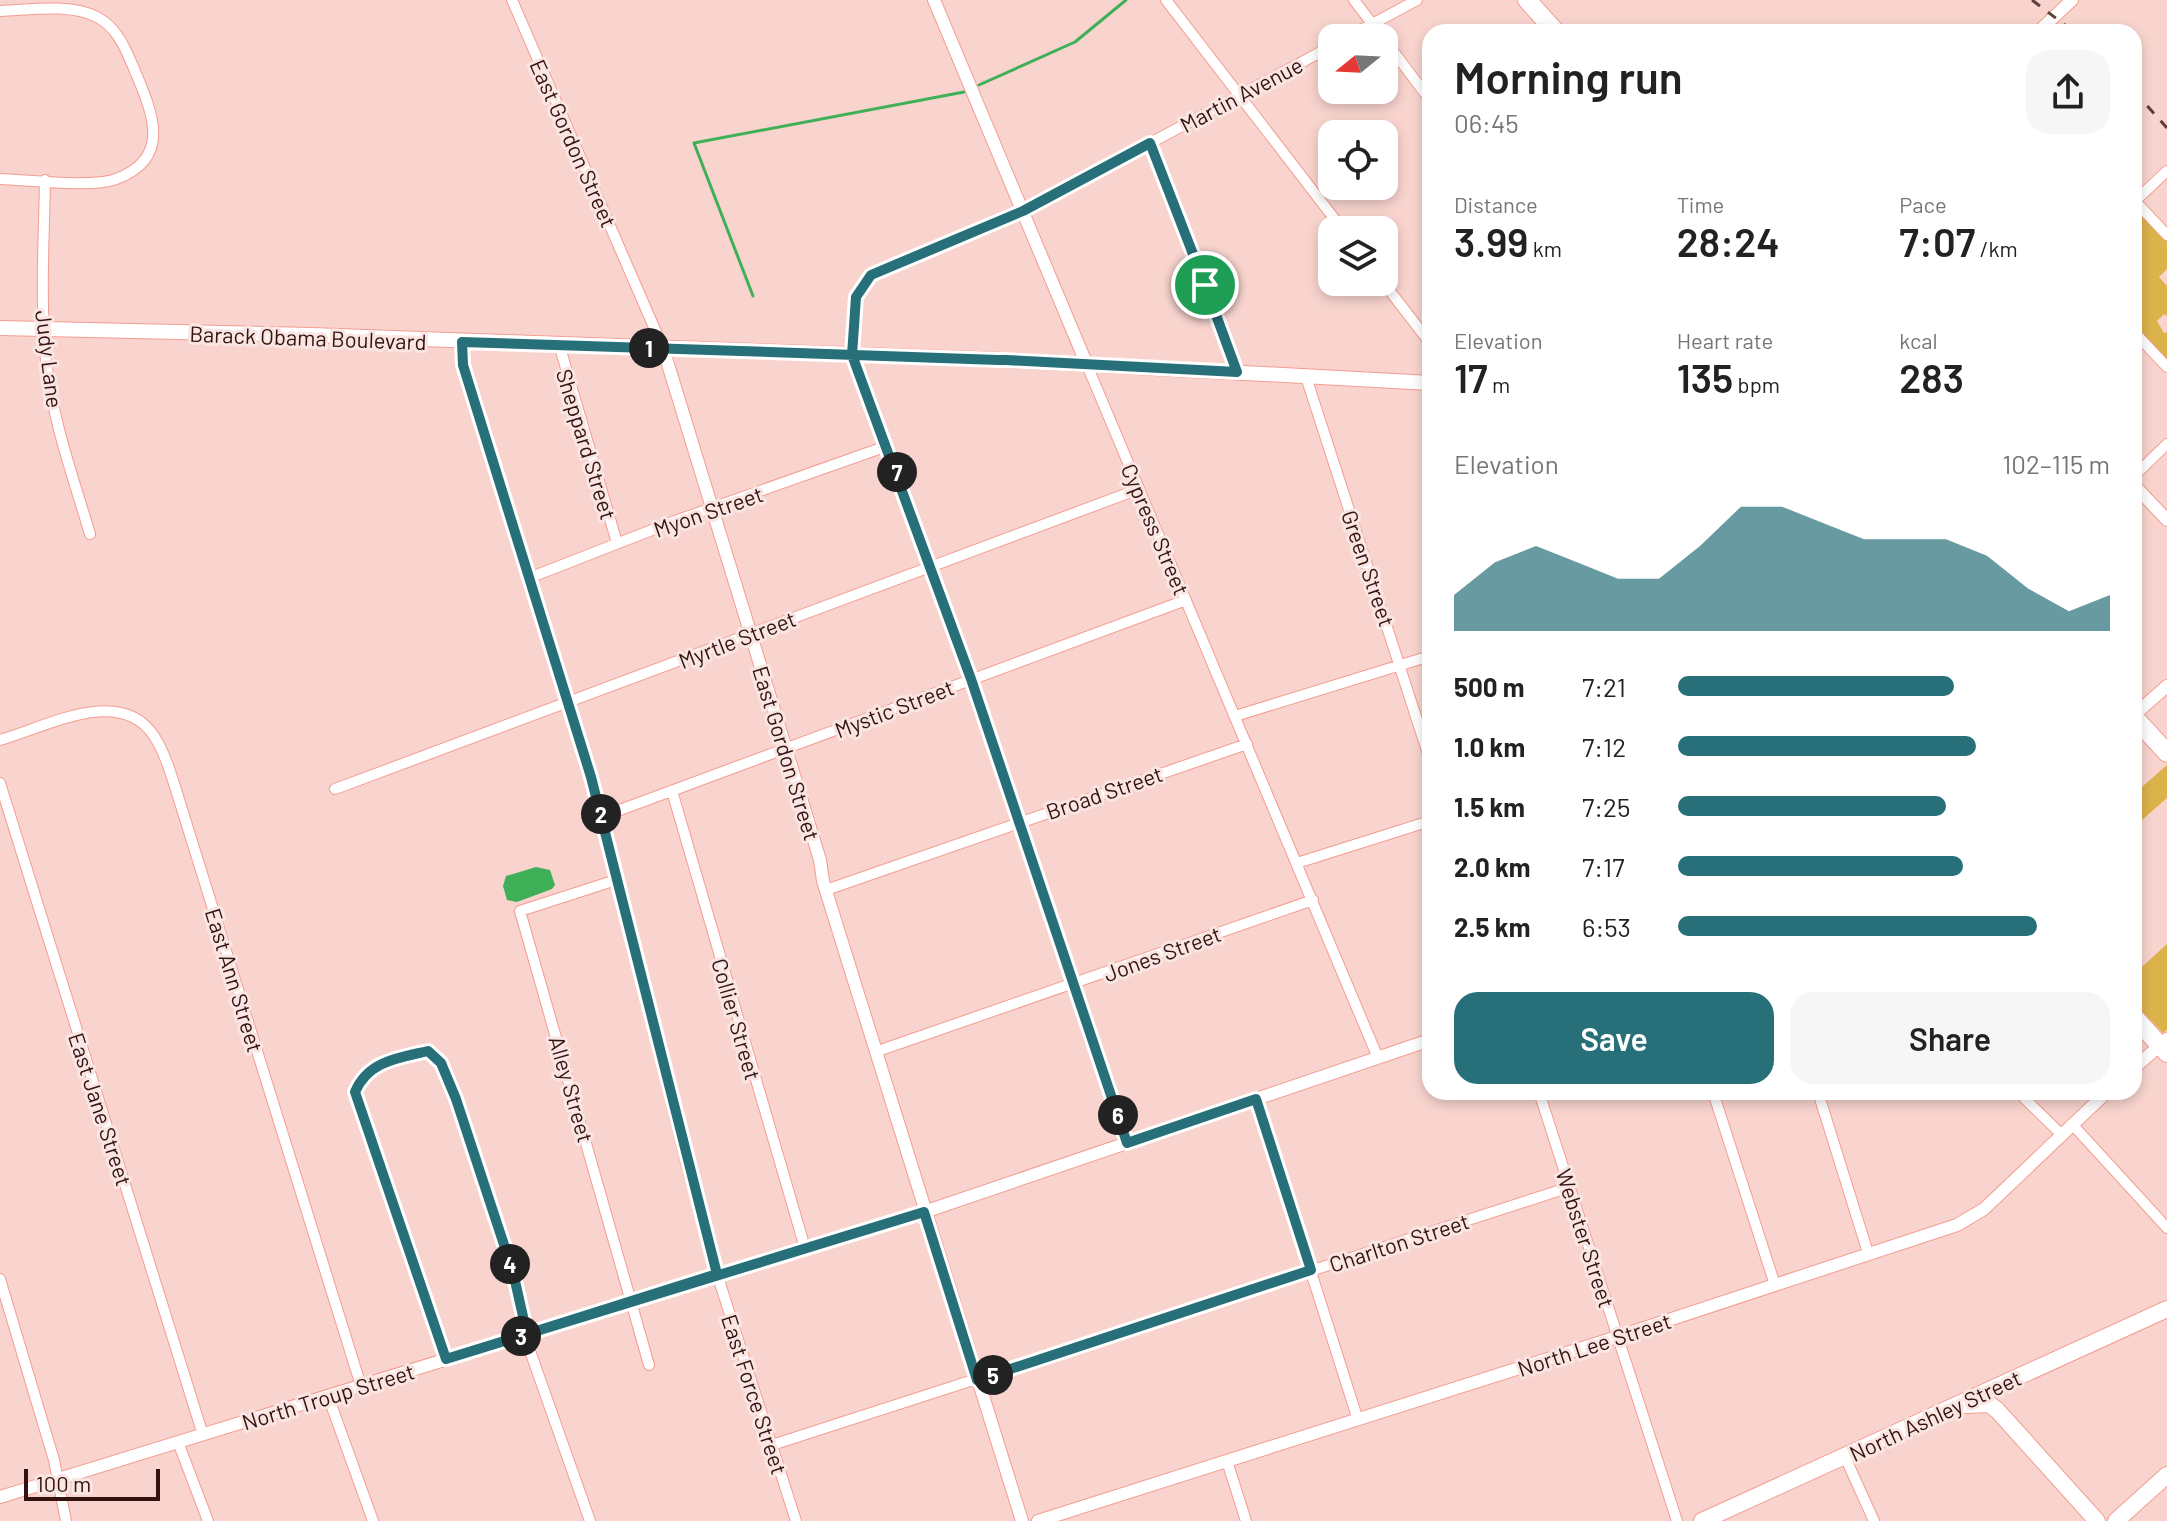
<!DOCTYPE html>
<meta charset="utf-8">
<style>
:root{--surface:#fff;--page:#f6f6f6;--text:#222;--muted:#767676;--accent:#27707a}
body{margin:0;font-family:Barlow,sans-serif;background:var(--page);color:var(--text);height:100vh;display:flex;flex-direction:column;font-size:30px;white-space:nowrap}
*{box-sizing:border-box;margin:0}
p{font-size:26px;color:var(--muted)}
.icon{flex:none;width:44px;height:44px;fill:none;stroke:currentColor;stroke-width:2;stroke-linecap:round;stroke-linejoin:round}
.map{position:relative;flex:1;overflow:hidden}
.side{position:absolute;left:1422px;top:24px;width:720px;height:1076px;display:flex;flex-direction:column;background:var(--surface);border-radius:24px;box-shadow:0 4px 12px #0003}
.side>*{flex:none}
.needle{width:52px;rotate:252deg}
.controls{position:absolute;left:1318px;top:24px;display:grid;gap:16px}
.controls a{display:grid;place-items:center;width:80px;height:80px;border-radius:16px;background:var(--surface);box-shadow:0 4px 12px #0003;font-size:40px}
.scale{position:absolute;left:24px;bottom:20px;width:136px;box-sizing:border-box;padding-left:8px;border:4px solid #34130f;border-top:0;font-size:22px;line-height:28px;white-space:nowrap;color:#34130f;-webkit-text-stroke:6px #f9e6e3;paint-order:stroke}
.pin{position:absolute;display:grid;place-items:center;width:68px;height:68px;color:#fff;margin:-34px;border:4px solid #fff;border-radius:50%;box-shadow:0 2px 8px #0007}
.km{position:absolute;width:40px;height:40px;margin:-20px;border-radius:50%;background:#222;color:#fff;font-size:22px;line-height:40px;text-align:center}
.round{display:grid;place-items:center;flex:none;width:84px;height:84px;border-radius:24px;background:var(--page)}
.head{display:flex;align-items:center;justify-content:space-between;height:136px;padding:0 32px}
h1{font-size:44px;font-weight:600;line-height:60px}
.figures{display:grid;grid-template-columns:repeat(3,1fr);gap:12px;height:136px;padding:8px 32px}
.figures div{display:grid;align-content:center}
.figures b{font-size:40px;font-weight:600}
.figures small{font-size:22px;font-weight:400}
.figures p{font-size:22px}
.chart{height:224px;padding:16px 32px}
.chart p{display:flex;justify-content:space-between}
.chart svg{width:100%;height:144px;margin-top:8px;fill:var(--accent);opacity:.7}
.primary-button{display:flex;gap:16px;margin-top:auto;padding:16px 32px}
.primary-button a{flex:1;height:92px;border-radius:24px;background:var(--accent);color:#fff;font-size:32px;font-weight:600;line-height:92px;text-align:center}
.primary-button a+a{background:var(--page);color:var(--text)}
ul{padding:0 32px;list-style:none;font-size:26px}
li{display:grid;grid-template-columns:128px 96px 1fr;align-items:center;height:60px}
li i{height:20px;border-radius:10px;background:var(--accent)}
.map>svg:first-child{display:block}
.green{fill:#dcb34b}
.water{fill:#3fb057}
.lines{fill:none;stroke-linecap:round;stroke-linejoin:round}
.stream{stroke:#3fb057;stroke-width:3}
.minor-casing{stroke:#f49c91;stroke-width:12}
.tertiary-casing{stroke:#f49c91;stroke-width:14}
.secondary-casing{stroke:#f49c91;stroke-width:16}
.primary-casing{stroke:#f49c91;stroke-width:18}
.trunk-casing{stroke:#f49c91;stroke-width:20}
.minor{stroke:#fff;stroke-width:10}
.tertiary{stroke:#fff;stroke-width:12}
.secondary{stroke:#fff;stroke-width:14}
.primary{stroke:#fff;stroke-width:16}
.trunk{stroke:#fff;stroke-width:18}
.rail{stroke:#603e39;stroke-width:3;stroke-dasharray:10 10;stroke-linecap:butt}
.route-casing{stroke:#fff;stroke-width:16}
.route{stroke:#27707a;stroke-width:10}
.labels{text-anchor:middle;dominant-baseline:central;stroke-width:6;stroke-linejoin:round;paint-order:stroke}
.street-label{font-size:22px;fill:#34130f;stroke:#f9e6e3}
</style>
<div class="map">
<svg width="2167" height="1521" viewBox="0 0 2167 1521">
<rect width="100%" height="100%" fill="#f9d4ce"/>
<path class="green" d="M2136,209L2167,242V269L2159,277L2167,286V316L2164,314L2157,321L2164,333L2167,332V362L2134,328V290L2138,286L2134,282V250L2142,242L2134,230Z
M2167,765V798L2134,827V794Z
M2167,944V1030L2163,1033L2134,1003V974Z"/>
<path class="water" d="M536,867L550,870L555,885L552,889L517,902L507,900L503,886L506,876Z"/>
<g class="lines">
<path class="stream" d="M979,85L1075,42L1126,0
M753,296L694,143L964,92"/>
<g class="minor-casing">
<path id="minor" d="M512,0L663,348
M1166,0L1343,230
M1354,0L1383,38
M0,11C30,10 69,3 97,17C118,28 126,50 135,71C152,112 173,158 116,179C92,188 28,180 0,179
M1346,38L1417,0
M1384,39L1430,100
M1150,143L1237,372
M45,180C44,240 40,300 46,360C52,419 73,477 90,534
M2135,201L2167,235
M2134,202L2167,171
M1383,282L1430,343
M2134,332L2167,367
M462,342L463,365L591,777L686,1162L717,1274L796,1521
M559,344L617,543
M1087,365L1378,1058
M1306,377L1430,760
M2134,476L2167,444
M529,578L675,521L887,446
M1235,716L1430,656
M0,740C44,728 120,684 154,736C165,753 171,774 177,793L361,1386
M0,783L203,1435
M335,789L1139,489
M672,791L805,1248
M601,817L1186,600
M1297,863L1430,821
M616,880L520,911L649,1365
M826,890L1247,744
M875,1052L1313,900
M1539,1092L1677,1521
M1713,1092L1775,1285
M1818,1092L1868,1253
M2018,1092L2062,1135
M1256,1099L1358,1420
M2072,1124L2167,1228
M1127,1143L971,679L852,355L856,297L871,275L1023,211L1332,46
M0,1279L54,1460L66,1521
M446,1359L355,1092C368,1061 398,1058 428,1051L441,1063L456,1099L513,1272L529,1348L590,1521
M328,1396L373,1521
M178,1442L208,1521
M772,1445L1570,1187
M1845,1457L1874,1521
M1227,1461L1246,1521"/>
</g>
<g class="tertiary-casing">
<path id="tertiary" d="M934,0L1087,365
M2038,32L2072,0
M663,348L820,860L823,881L1022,1521
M2134,485L2167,520
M2134,715L2167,686
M2134,1068L2167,1039
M0,1497L924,1212L1430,1040
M1038,1521L1617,1337L1957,1225L1984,1209L2107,1092"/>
</g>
<g class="secondary-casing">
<path id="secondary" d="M0,328L312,335L1006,360L1430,383"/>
</g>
<g class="primary-casing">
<path id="primary" d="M1965,1405L1989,1404L1997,1410L2097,1521
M1702,1521L2167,1309
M2116,1521L2167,1475"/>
</g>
<g class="trunk-casing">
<path id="trunk" d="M1527,0L1556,32
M2134,717L2167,753
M2134,1017L2167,1053"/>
</g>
<use href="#minor" class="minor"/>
<use href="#tertiary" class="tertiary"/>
<use href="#secondary" class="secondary"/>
<use href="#primary" class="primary"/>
<use href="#trunk" class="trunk"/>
<path class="rail" d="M2032,0L2074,32
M2134,91L2167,128"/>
</g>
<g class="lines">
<g class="route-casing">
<path id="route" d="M1205,285L1237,372L1006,360H998C819,354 641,347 462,342L463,365L591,777L717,1274L527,1334L446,1359L355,1092C368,1061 398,1058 428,1051L441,1063L456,1099L513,1272L527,1334L924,1212L977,1380L1311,1270L1256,1099L1127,1143L971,679L852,355L856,297L871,275L1023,211L1150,143L1205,285"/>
</g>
<use href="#route" class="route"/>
</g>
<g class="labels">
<g class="street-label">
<text transform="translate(1241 94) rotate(-28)">Martin Avenue</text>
<text transform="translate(574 143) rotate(66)">East Gordon Street</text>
<text transform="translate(308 337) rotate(2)">Barack Obama Boulevard</text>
<text transform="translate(50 359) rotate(83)">Judy Lane</text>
<text transform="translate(587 444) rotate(73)">Sheppard Street</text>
<text transform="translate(708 511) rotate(-19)">Myon Street</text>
<text transform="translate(1156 529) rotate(67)">Cypress Street</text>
<text transform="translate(1369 568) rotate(71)">Green Street</text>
<text transform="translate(737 639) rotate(-21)">Myrtle Street</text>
<text transform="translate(894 708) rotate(-21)">Mystic Street</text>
<text transform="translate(787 753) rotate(73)">East Gordon Street</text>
<text transform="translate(1104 792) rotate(-19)">Broad Street</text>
<text transform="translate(1162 953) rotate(-20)">Jones Street</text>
<text transform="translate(235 980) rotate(73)">East Ann Street</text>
<text transform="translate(737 1019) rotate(74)">Collier Street</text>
<text transform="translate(572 1089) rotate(74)">Alley Street</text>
<text transform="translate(101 1109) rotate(72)">East Jane Street</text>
<text transform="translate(1586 1238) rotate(72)">Webster Street</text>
<text transform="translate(1399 1242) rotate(-18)">Charlton Street</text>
<text transform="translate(1594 1344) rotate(-18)">North Lee Street</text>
<text transform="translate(755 1394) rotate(72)">East Force Street</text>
<text transform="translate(328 1396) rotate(-17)">North Troup Street</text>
<text transform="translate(1935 1415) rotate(-25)">North Ashley Street</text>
</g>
</g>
</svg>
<div class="controls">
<a><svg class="needle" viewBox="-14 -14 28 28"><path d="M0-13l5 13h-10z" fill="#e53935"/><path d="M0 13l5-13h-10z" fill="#767676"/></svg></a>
<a><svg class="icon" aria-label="locate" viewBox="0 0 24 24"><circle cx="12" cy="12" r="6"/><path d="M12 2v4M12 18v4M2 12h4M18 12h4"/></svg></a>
<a><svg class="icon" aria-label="layers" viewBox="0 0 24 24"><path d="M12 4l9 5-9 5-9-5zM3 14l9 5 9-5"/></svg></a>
</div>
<div class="scale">100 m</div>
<div class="pin" style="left:1205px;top:285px;background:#1e9e55"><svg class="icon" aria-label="arrive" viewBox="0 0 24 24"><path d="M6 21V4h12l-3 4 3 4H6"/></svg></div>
<b class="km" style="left:649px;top:348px">1</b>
<b class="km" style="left:601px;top:814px">2</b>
<b class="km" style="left:521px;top:1336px">3</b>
<b class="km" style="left:510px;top:1264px">4</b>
<b class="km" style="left:993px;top:1375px">5</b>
<b class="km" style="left:1118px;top:1115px">6</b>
<b class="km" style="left:897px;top:472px">7</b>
<section class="side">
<div class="head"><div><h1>Morning run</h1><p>06:45</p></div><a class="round"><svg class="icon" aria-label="share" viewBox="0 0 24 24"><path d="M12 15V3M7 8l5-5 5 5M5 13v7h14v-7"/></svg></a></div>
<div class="figures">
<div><p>Distance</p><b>3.99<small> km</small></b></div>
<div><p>Time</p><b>28:24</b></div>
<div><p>Pace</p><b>7:07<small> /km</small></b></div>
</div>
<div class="figures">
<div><p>Elevation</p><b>17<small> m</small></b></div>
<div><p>Heart rate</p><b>135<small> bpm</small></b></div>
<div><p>kcal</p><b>283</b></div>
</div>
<div class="chart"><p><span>Elevation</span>102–115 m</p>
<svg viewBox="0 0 160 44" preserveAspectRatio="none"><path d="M0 44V33L10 23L20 18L30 23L40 28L50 28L60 18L70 6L80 6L90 11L100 16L110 16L120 16L130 21L140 31L150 38L160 33V44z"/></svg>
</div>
<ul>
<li><b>500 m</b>7:21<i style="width:64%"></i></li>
<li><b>1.0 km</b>7:12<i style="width:69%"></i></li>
<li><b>1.5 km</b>7:25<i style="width:62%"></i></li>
<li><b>2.0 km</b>7:17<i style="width:66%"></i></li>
<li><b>2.5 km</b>6:53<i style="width:83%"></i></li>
</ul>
<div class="primary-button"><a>Save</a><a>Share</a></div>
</section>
</div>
